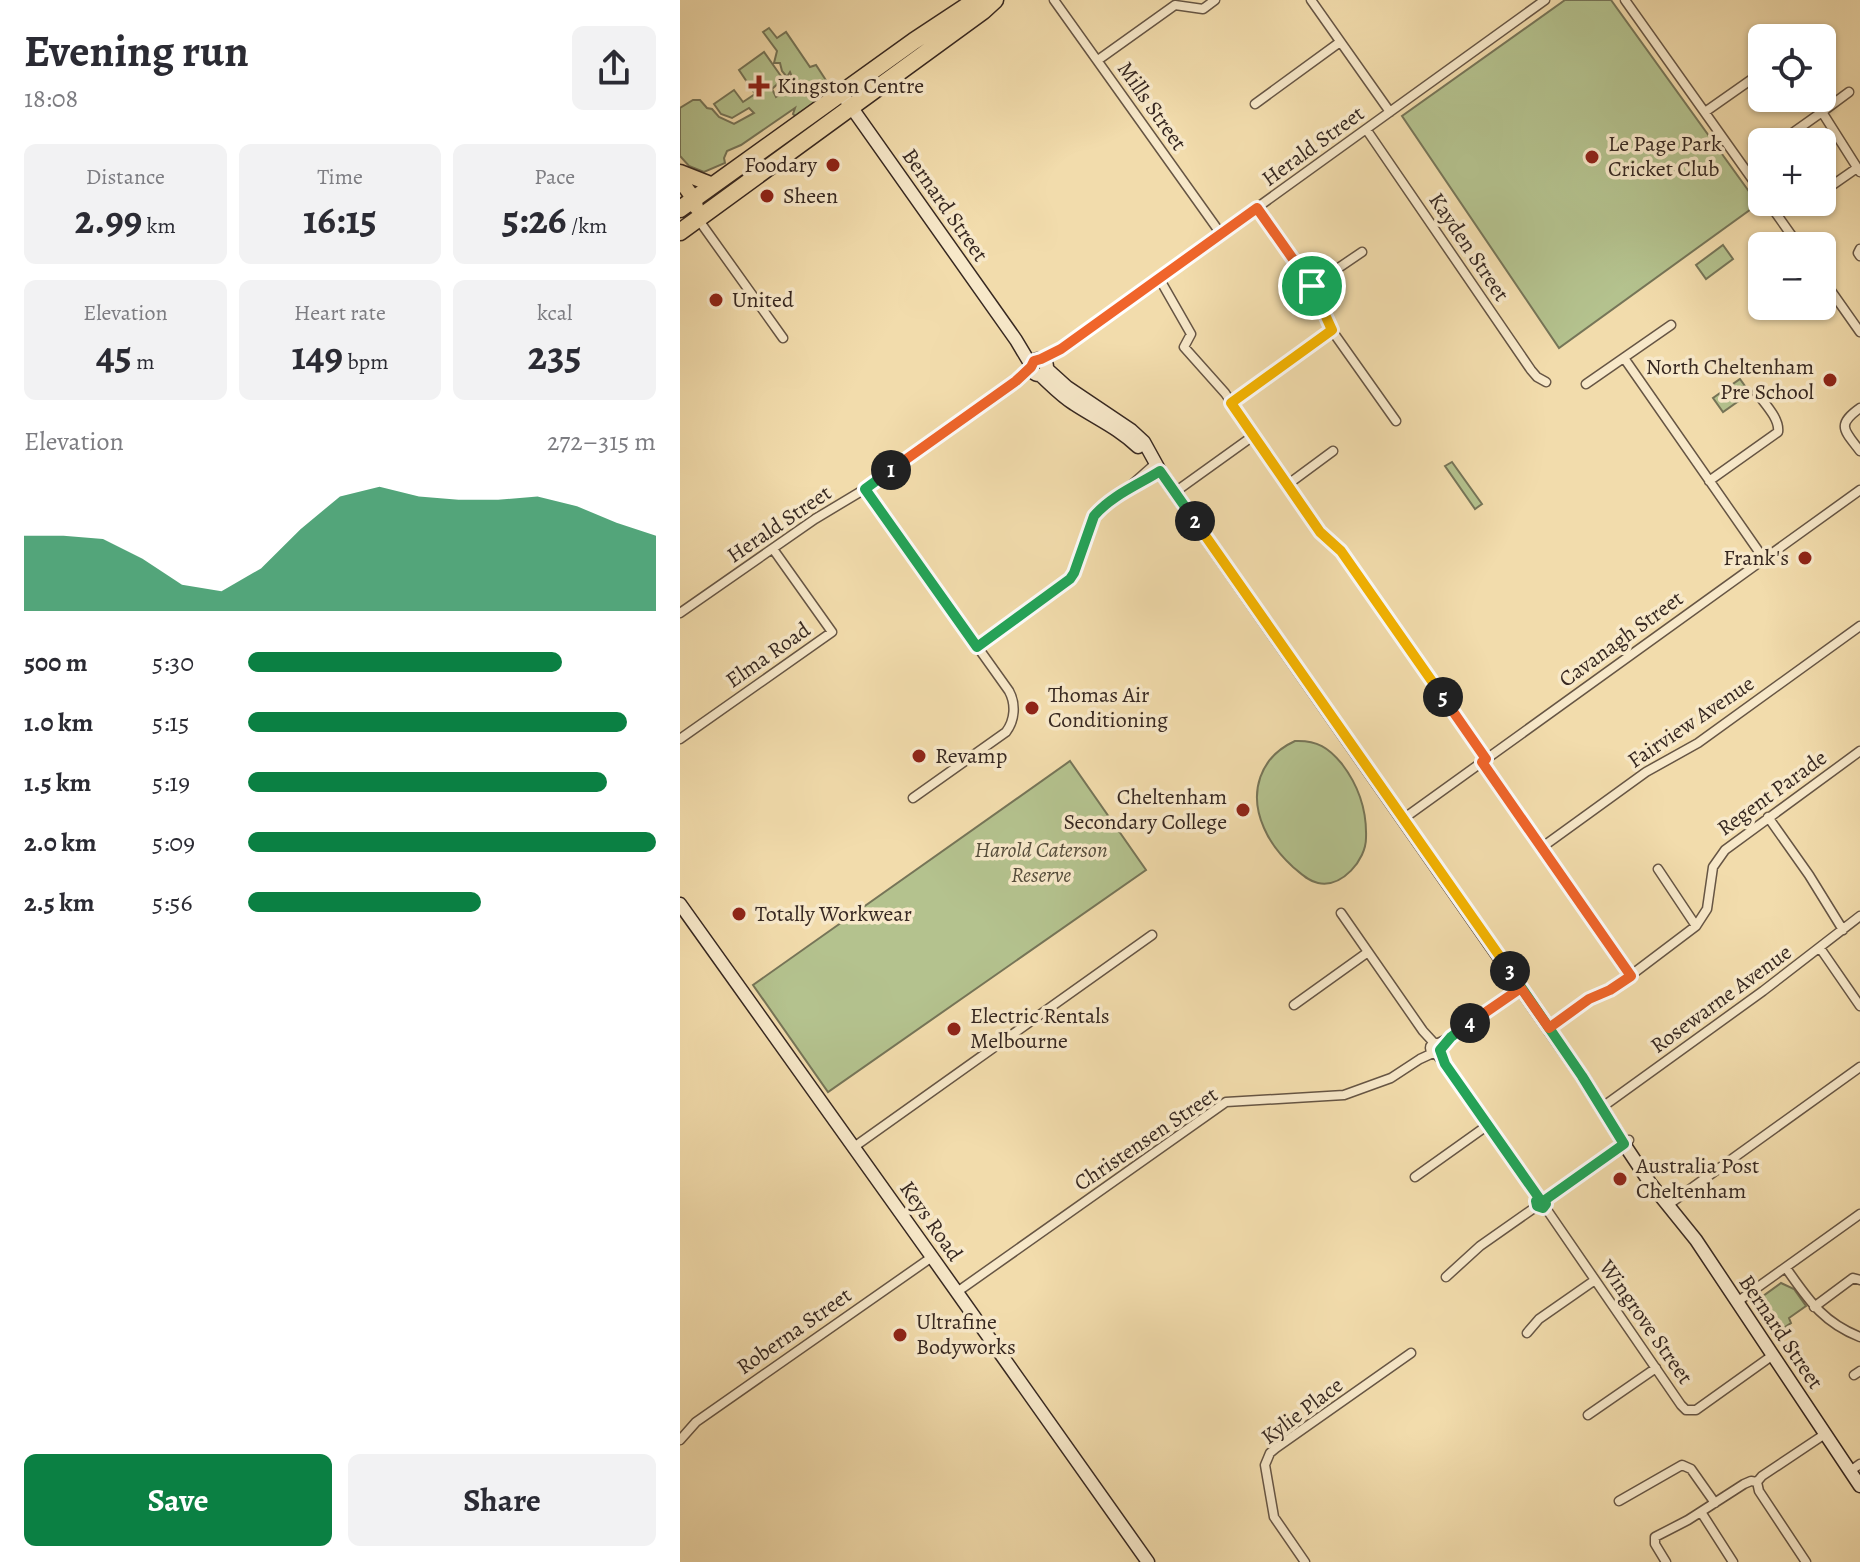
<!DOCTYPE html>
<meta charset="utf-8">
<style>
:root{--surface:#fff;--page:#f2f2f3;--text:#2b2b33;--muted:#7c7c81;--accent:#0b8043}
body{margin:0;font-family:Alegreya,serif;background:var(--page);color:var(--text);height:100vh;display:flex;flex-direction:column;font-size:30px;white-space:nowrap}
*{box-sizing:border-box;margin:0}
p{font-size:26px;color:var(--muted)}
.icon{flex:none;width:44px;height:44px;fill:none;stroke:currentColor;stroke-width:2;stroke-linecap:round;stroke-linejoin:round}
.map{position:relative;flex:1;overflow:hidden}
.sheet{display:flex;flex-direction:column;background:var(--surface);width:680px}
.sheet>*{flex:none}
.fabs{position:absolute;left:1068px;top:24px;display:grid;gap:16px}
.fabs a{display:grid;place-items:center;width:88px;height:88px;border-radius:12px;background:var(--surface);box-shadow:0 2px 6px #0004;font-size:40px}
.pin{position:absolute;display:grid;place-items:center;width:68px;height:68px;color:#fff;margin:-34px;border:4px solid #fff;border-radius:50%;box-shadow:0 2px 8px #0007}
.km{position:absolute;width:40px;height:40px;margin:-20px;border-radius:50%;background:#222;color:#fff;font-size:22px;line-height:40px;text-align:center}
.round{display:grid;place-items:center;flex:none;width:84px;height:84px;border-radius:12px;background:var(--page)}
.overview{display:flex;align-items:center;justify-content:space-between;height:136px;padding:0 24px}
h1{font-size:44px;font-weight:700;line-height:60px}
.stats{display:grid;grid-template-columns:repeat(3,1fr);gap:12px;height:136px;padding:8px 24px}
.stats div{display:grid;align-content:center;border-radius:12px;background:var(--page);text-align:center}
.stats b{font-size:40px;font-weight:700}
.stats small{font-size:22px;font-weight:400}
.stats p{font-size:22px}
.chart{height:224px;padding:16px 24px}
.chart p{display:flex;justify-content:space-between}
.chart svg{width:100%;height:144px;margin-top:8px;fill:var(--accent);opacity:.7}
.cta{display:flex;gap:16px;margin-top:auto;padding:16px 24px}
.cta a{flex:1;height:92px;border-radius:12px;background:var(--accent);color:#fff;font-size:32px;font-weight:700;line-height:92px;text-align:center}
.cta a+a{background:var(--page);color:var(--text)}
ul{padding:0 24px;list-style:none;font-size:26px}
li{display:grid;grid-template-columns:128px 96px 1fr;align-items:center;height:60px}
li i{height:20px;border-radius:10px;background:var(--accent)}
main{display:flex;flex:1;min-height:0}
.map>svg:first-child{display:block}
.green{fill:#b4c28e;stroke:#767558;stroke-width:2}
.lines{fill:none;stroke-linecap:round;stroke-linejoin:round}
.street-casing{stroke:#654;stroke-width:11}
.secondary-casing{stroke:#372821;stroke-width:15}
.primary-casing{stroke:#372821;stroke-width:17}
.highway-casing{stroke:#372821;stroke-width:19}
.street{stroke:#f7e8c9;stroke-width:8}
.secondary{stroke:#f7e8c9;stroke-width:12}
.primary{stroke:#f2dcac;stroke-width:14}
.highway{stroke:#f2dcac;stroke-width:16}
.split-1-casing{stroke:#fff;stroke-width:16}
.split-2-casing{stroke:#fff;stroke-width:16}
.split-3-casing{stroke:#fff;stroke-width:16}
.split-4-casing{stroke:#fff;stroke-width:16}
.split-5-casing{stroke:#fff;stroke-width:16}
.split-6-casing{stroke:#fff;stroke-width:16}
.split-1{stroke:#f0652b;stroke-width:10}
.split-2{stroke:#22a559;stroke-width:10}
.split-3{stroke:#f5b400;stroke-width:10}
.split-4{stroke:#22a559;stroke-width:10}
.split-5{stroke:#f0652b;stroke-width:10}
.split-6{stroke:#f5b400;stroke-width:10}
.poi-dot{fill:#8f2418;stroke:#f7e8c9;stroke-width:3}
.labels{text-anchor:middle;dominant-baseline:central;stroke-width:7;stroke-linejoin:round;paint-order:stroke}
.poi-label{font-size:22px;fill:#372821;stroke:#f7e8c9;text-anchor:start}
.street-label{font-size:22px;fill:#372821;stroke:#f7e8c9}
.park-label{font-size:22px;font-style:italic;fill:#564e3c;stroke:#f7e8c9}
</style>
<main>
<section class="sheet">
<div class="overview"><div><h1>Evening run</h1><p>18:08</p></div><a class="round"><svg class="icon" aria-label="share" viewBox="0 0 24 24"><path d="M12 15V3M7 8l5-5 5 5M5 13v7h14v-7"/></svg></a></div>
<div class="stats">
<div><p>Distance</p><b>2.99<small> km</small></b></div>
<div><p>Time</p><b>16:15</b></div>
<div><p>Pace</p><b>5:26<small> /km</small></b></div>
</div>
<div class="stats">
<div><p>Elevation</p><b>45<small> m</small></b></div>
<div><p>Heart rate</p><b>149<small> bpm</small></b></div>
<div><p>kcal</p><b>235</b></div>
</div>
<div class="chart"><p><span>Elevation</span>272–315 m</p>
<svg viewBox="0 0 160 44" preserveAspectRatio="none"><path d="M0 44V21L10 21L20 22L30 28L40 36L50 38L60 31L70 19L80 9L90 6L100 9L110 10L120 10L130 9L140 12L150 17L160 21V44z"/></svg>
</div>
<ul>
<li><b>500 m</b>5:30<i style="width:77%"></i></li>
<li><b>1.0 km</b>5:15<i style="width:93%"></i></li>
<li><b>1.5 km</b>5:19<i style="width:88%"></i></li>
<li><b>2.0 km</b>5:09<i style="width:100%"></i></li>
<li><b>2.5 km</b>5:56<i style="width:57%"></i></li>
</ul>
<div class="cta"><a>Save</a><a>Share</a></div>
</section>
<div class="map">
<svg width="1180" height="1562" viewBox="0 0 1180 1562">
<rect width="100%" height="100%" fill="#f2dcac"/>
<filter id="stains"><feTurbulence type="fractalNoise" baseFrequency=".0025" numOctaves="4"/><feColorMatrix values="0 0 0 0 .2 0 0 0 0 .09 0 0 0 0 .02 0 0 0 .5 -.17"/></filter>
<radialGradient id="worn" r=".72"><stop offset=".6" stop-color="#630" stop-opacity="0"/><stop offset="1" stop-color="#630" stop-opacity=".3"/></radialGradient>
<path class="green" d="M885,0H931L1078,204L879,348L722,116Z
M89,28L97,38L106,32L130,67L136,65L151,88L149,92L115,116L113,114L115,108L61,145L47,151L44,158L45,163L24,172L9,166L0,156V108L13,100H20L27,108L32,109L39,117L54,124L74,113L69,108L52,118L41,114L34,104L54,90L63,102L75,94L59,70L84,52L103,79L92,89L96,97C105,91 116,84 110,72L107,77L102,71L100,63H94L97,51L83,32Z
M1043,245L1053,259L1026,279L1016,265Z
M1060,379L1070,393L1043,412L1033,398Z
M772,462L802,504L795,509L765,466Z
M615,741C637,740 649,748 662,764C678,785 687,811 686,838C686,860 662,888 638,883C628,881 620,873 613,867C601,856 590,842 584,828C568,792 580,757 615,741Z
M390,761L466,870L148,1092L73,985Z
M1101,1283L1114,1289L1126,1306L1109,1318L1111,1323L1093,1335L1072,1304Z"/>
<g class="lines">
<g class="street-casing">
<path id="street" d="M374,0L541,234
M631,0L710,112
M945,0L1082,193
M418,60L495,5L523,9L535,0
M575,104L660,42
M1025,112L1082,72
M1142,112L1169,92
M686,129L851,370L857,377L866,382
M1101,141L1142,112L1180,172
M1142,188L1154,184L1177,168
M1088,202L1119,246
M577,208L632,286L648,325L716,421
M18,219L103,338
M1180,249L1178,253L1180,256
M479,278L511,334L504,347L545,393L640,532L661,551L806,759
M1142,278L1180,332
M632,286L682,252
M944,358L1084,559
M361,359L381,349L865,0
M906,384L991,325
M551,403L652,330
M1180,408C1156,425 1164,430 1180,451
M1029,481L1098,432C1100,419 1085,404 1077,393
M607,485L653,451
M449,487L475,464
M185,489L329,691C336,704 335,720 326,732L233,798
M495,492L573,436
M0,613L135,519L185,489L336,381L351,367
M297,647L390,579L394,573C400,557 407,525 416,513C429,497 462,483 480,471
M0,739L152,632L93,549
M802,762L951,976
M1088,817L1129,875L1163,930
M723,819L1180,490
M861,848L966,772L1018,743L1180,626
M978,869L1016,926
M661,913L743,1031L755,1044
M1140,948L1180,1006
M614,1005L688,952
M869,1028L909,999L934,988L1016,926L1027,909L1033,867L1045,850L1180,751
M750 1048a5 5 0 1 1 10 0a5 5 0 1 1-10 0Z
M756,1044L771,1037L841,988
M755,1053L765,1064L859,1198
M921,1108L1083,991L1180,916
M174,1147L472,935
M735,1177L808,1125
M865,1200L949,1140
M988,1205L1180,1067
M865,1207L1001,1405L1006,1410H1016L1093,1355
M1106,1268C1128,1299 1142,1322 1180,1337
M766,1277L800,1246L857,1206
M277,1292L546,1102L664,1095L711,1078L740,1059L753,1053
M1057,1302L1180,1214
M1134,1307L1173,1278L1180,1280
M847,1333L859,1319L915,1280
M1174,1375L1180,1371
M908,1415L976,1368
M0,1440L16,1422L252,1257
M1170,1471L1180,1464
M1077,1482L1079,1491L1126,1562
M1077,1482L1082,1476L1145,1434
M939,1501L1002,1465L1011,1469L1035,1503
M1021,1512L1053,1562
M625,1562L594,1517L585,1465L590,1453L596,1448L731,1353
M986,1562L975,1544V1537L1008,1520L1064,1484L1071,1481L1077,1482"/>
</g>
<g class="secondary-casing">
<path id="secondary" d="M162,94L336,340L351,365
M351 367a8 8 0 1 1 16 0a8 8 0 1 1-16 0Z
M366,368L387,387L451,430L464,442L480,471L902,1076L944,1144L970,1183L1016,1240L1180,1486
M360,375C371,385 381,396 394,404C417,419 438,428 458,447
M0,904L252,1257L468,1562"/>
</g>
<g class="primary-casing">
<path id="primary" d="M0,172L33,185
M0,180L14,199L16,207"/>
</g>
<g class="highway-casing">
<path id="highway" d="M0,209L234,41L296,0
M0,232L303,11L315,0"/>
</g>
<use href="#street" class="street"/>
<use href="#secondary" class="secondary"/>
<use href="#primary" class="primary"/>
<use href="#highway" class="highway"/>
</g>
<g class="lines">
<g class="split-1-casing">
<path id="split-1" d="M211,470L336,381L351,367L354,361L361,359L381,349L577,208L632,286"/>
</g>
<g class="split-2-casing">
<path id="split-2" d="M211,470L185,489L297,647L390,579L394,573L414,516C432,495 458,485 480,471L515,521"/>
</g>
<g class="split-3-casing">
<path id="split-3" d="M515,521L830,971"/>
</g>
<g class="split-4-casing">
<path id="split-4" d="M790,1023L771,1037L760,1050L765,1064L859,1198L856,1201L857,1206L863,1208L866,1204L865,1200L944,1144L902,1076L830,971"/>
</g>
<g class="split-5-casing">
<path id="split-5" d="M763,697L806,759L802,762L951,976L930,990L909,999L869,1028L841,988L790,1023"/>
</g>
<g class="split-6-casing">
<path id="split-6" d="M632,286L652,330L551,403L640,532L661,551L763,697"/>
</g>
<use href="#split-1" class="split-1"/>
<use href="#split-2" class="split-2"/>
<use href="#split-3" class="split-3"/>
<use href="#split-4" class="split-4"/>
<use href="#split-5" class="split-5"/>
<use href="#split-6" class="split-6"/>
</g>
<g class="poi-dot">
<path d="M75 74h8v8h8v8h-8v8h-8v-8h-8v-8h8z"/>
<circle cx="912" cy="157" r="8"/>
<circle cx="153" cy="165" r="8"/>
<circle cx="87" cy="196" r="8"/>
<circle cx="36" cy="300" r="8"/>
<circle cx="1150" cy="380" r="8"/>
<circle cx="1125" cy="558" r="8"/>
<circle cx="352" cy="708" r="8"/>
<circle cx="239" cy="756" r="8"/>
<circle cx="563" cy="810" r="8"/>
<circle cx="59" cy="914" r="8"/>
<circle cx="274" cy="1029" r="8"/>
<circle cx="940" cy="1179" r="8"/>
<circle cx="220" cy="1335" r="8"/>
</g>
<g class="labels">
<g class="poi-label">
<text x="97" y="86">Kingston Centre</text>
<text x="928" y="144">Le Page Park<tspan x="928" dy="25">Cricket Club</tspan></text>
<text x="137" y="165" text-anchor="end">Foodary</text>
<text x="103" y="196">Sheen</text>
<text x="52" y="300">United</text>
<text x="1134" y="367" text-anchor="end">North Cheltenham<tspan x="1134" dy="25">Pre School</tspan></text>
<text x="1109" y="558" text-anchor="end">Frank's</text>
<text x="368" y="695">Thomas Air<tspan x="368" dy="25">Conditioning</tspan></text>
<text x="255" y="756">Revamp</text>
<text x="547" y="797" text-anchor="end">Cheltenham<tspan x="547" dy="25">Secondary College</tspan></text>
<text x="75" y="914">Totally Workwear</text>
<text x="290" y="1016">Electric Rentals<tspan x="290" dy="25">Melbourne</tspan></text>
<text x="956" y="1166">Australia Post<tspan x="956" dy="25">Cheltenham</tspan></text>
<text x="236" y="1322">Ultrafine<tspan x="236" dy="25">Bodyworks</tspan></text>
</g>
<g class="street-label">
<text transform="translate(472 106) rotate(55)">Mills Street</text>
<text transform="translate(633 146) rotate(-36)">Herald Street</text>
<text transform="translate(265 205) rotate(55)">Bernard Street</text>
<text transform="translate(789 247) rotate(56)">Kayden Street</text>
<text transform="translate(99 524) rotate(-34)">Herald Street</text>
<text transform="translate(941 639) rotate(-36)">Cavanagh Street</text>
<text transform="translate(88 655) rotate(-35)">Elma Road</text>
<text transform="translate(1011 722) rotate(-34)">Fairview Avenue</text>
<text transform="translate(1092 793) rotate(-36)">Regent Parade</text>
<text transform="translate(1041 999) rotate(-36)">Rosewarne Avenue</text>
<text transform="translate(466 1139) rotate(-34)">Christensen Street</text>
<text transform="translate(251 1221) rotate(55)">Keys Road</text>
<text transform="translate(966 1322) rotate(55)">Wingrove Street</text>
<text transform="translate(114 1331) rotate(-35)">Roberna Street</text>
<text transform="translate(1101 1332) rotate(56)">Bernard Street</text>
<text transform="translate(622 1411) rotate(-37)">Kylie Place</text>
</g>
<g class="park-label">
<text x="361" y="850">Harold Caterson<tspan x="361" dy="25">Reserve</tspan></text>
</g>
</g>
<rect width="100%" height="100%" filter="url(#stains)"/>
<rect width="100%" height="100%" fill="url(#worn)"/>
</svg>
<div class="fabs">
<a><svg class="icon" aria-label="locate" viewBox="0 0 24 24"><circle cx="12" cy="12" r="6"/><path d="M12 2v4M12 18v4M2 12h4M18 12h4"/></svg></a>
<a>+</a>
<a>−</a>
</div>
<div class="pin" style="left:632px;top:286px;background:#1e9e55"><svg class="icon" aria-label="arrive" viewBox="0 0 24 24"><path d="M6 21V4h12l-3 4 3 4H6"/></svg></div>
<b class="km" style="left:211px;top:470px">1</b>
<b class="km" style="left:515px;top:521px">2</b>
<b class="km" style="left:830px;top:971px">3</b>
<b class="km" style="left:790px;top:1023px">4</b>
<b class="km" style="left:763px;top:697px">5</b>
</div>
</main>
